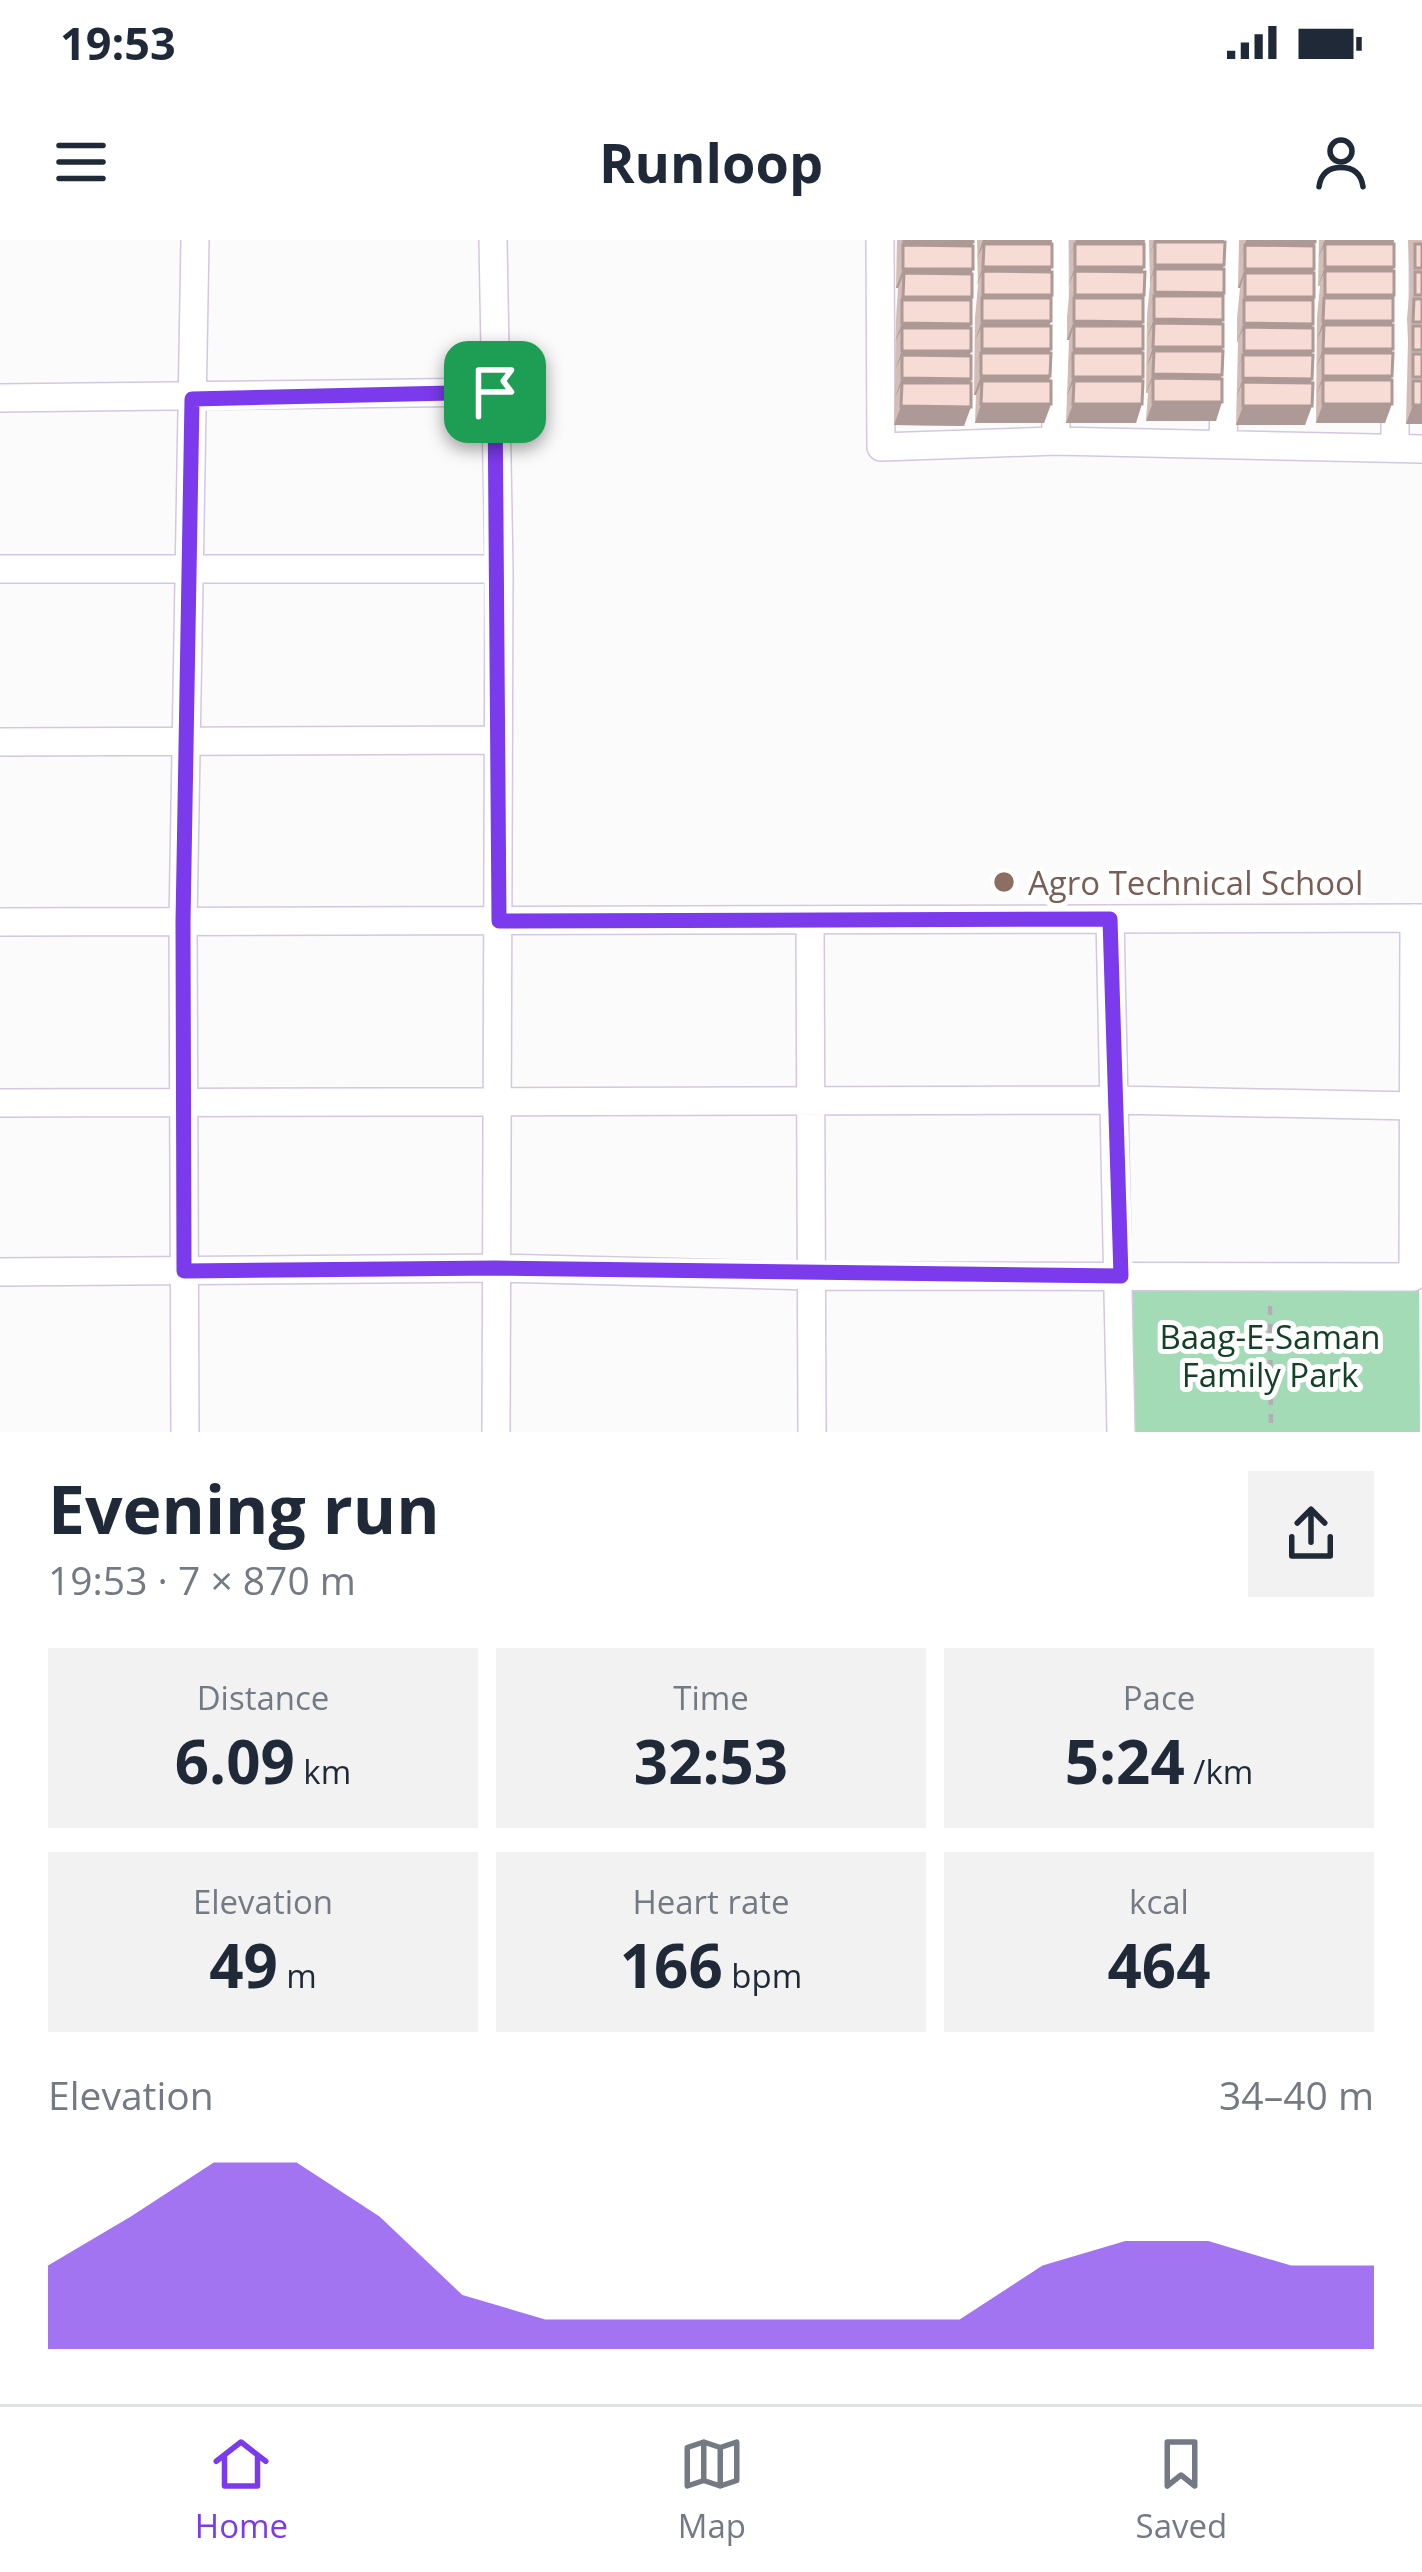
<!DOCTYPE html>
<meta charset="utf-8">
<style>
:root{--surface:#fff;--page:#f2f2f3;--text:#1f2937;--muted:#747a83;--line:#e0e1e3;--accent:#7c3aed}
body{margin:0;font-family:"Open Sans",sans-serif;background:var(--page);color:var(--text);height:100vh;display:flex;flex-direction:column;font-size:45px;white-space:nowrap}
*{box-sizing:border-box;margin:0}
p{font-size:39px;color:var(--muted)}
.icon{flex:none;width:66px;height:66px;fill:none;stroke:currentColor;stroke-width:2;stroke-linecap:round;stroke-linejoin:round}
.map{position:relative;height:1192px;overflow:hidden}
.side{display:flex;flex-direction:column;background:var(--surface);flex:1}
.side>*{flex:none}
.pin{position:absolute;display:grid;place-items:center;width:102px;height:102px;color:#fff;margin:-51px;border-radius:24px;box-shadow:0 6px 18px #0006}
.round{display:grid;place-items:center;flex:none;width:126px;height:126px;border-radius:0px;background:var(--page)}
.summary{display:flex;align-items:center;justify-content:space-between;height:204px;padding:0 48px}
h1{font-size:66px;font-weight:700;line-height:90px}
.metrics{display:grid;grid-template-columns:repeat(3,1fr);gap:18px;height:204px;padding:12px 48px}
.metrics div{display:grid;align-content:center;border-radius:0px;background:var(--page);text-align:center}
.metrics b{font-size:60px;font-weight:700}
.metrics small{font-size:33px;font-weight:400}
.metrics p{font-size:33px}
.chart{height:336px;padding:24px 48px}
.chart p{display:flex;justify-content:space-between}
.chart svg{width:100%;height:216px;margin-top:12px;fill:var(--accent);opacity:.7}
.status{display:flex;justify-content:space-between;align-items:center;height:84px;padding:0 60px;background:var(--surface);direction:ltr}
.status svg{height:33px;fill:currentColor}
header{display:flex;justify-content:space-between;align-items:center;height:156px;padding:0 48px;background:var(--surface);font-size:54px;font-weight:700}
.dock{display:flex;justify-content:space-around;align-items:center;height:168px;border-top:3px solid var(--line);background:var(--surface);font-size:33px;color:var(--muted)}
.dock a{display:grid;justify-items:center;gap:6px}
.dock .selected{color:var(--accent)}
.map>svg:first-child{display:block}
.green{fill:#a3dbb7}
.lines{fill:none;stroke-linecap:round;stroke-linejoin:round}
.minor-casing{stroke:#d5c6e2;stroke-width:30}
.path{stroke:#b1afb3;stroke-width:4.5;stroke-dasharray:9 9;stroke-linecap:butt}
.minor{stroke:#fff;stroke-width:27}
.wall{fill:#d4bcb7}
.shaded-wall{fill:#ad9995}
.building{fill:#f7dbd5;stroke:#ad9995;stroke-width:3}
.route-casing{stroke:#fff;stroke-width:24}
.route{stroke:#7c3aed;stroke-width:15}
.education-dot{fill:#8d6e63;stroke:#fff;stroke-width:4.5}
.labels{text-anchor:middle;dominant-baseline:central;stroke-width:10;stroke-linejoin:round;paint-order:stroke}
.education-label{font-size:33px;fill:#785e54;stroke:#fff;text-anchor:start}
.park-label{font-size:33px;fill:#134128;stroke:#fff}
</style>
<div class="status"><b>19:53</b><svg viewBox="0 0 49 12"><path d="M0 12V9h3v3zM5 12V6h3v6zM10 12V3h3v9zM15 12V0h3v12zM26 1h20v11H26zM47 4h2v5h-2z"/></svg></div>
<header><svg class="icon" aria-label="menu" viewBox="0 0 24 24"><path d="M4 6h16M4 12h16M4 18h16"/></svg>Runloop<svg class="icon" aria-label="person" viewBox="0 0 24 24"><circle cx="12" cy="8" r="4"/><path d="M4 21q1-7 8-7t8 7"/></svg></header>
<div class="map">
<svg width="1422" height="1192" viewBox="0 0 1422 1192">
<rect width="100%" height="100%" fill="#fbfbfb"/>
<path class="green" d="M1121,1036L1419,1038L1420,1192H1121Z"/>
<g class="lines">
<g class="minor-casing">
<path id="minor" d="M493,0L499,329L496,1192
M880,0L881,207L1056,201L1422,209
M1055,0L1056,201
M0,158L495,152
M1223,204L1228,0
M1395,208V0
M0,329H499
M0,502L497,500
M1110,679L1121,1192
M810,680L812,1192
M0,682L1422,678
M0,863L1116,860L1414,866
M0,1032L497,1028L812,1036L1413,1037L1414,678
M185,1192L183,682L195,0"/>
</g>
<path class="path" d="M1270,1066L1271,1192"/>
<use href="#minor" class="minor"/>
</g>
<path class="wall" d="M897,0H973L971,34L972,57L970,88L971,139L964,186L894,185L896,79L898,48H896Z
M977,0H1052L1049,86L1051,164L1044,183H975L976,155H974L975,77L978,46Z
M1069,0H1145L1143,32L1144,55L1142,86L1143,137L1136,183H1066L1069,100H1067V77L1070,46Z
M1149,0H1224L1221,84L1223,107L1216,181H1146L1148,153H1146L1147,75L1150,44Z
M1239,0H1315L1311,143L1305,185H1236L1238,102H1237V78L1240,48H1238Z
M1319,0H1394L1391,85L1392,136L1385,183H1316L1317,77L1320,46H1318Z
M1408,0H1422V184H1406L1408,101L1407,78L1410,47Z"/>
<path class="shaded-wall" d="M983,0H1052L1046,19L984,4L977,18Z
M1076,0H1145L1138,19L1075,4L1069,18Z
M1155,0H1224L1218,16L1155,2L1149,16Z
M1325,0H1394L1387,19L1325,4L1318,18Z
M1246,1L1315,2L1308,21L1245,5L1239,20Z
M904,2H973L966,21L903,5L897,21Z
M1155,25H1224L1217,44L1155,29L1149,44Z
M983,27H1052L1045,46L983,31L976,46Z
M1075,27H1144L1137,46L1075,31L1068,46Z
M1325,27H1394L1387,46L1325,31L1318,46Z
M903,29H973L966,48L904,33L898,48H896Z
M1245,29H1314L1307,48L1245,33L1240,48H1238Z
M1155,52L1224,53L1217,72L1154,56L1148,71Z
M983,55H1052L1045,74L982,58L976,74Z
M1075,55H1144L1137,74L1074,58Z
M1325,55H1394L1387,74L1324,58L1318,73Z
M903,57H972L966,76L902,60L896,76Z
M1245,57H1314L1307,76L1244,60Z
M1154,79L1223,80L1216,98L1154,83L1147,98Z
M982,81H1051L1044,100L982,86L975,100Z
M1074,81L1143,82L1136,101L1074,86L1069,100H1067Z
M1323,81H1393L1386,100L1324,85L1317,100Z
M902,83L971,84L964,103L902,88L895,102Z
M1244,83L1313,84L1306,102L1244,87L1237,102Z
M1153,107H1223L1216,126L1154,111L1147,126Z
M982,109H1051L1044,128L981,113L975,128Z
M1074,109H1143L1136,128L1073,113L1067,128Z
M1323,109H1393L1386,128L1323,113L1316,128Z
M902,111H971L964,130L902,115L895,130Z
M1244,111H1313L1306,130L1243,115L1237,130Z
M1153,134L1222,135L1215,153L1153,138L1146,153Z
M981,136H1050L1044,155L982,141L976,155H974Z
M1323,136H1392L1385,155L1323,140L1316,155Z
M1073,137H1143L1136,156L1074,141L1067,155Z
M902,138L971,139L964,158L902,143L895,157Z
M1243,138L1312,139L1306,158L1243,142L1236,157Z
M1153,162H1222L1216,181H1146Z
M981,164H1051L1044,183H975Z
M1073,164H1142L1136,183H1066Z
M1323,164H1392L1385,183H1316Z
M1413,165H1422V184H1406Z
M901,166L971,167L964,186L894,185Z
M1243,166H1312L1305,185H1236Z"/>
<path class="building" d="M904,0H973V2H904Z
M1246,0H1315V2Z
M1155,2H1225L1224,25H1155Z
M984,4H1052V27H983Z
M1075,4H1144V27H1075Z
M1325,4H1394V27H1325Z
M1415,4H1422V28H1415Z
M903,5L973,6V29H903Z
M1245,5L1314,6V29H1245Z
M1155,29H1224V53L1155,52Z
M983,31L1052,32V55H983Z
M1075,31L1145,32L1144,55H1075Z
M1325,31H1394V55H1325Z
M1415,32H1422V55H1415Z
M904,33L972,34V57H903Z
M1245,33H1314V57H1245Z
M1154,56H1223V80L1154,79Z
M982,58H1051V81H982Z
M1074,58H1143V82L1074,81Z
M1324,58H1393V81H1323Z
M1414,59H1422V82H1413Z
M902,60H971V84L902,83Z
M1244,60H1313V84L1244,83Z
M1154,83L1223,84V107H1153Z
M1324,85H1393V109H1323Z
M982,86H1051V109H982Z
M1074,86H1143V109H1074Z
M1413,86H1422V110H1413Z
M1244,87L1313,88V111H1244Z
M902,88H971V111H902Z
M1154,111H1223L1222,135L1153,134Z
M981,113H1051L1050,136H981Z
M1073,113H1143V137H1073Z
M1323,113H1393L1392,136H1323Z
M1413,114H1422V137H1413Z
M902,115L971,116V139L902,138Z
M1243,115H1313L1312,139L1243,138Z
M1153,138L1222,139V162H1153Z
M1323,140H1392V164H1323Z
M982,141H1051V164H981Z
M1074,141H1143L1142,164H1073Z
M1413,141H1422V165H1413Z
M1243,142L1313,143L1312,166H1243Z
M902,143H971V167L901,166Z"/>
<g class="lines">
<g class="route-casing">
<path id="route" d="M495,152L499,681L1110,679L1121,1036L496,1028L184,1031L183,682L192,159Z"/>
</g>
<use href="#route" class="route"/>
</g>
<circle class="education-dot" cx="1004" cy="642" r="12"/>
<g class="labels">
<g class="education-label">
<text x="1028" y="642">Agro Technical School</text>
</g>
<g class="park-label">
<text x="1270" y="1096">Baag-E-Saman<tspan x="1270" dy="38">Family Park</tspan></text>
</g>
</g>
</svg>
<div class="pin" style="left:495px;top:152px;background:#1e9e55"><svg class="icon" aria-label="arrive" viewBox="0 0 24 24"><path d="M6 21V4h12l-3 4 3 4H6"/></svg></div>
</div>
<section class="side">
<div class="summary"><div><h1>Evening run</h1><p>19:53 · 7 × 870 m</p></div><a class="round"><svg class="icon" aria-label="share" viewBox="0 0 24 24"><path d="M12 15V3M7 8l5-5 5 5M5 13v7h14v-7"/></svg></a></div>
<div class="metrics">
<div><p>Distance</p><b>6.09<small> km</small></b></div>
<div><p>Time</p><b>32:53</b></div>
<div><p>Pace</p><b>5:24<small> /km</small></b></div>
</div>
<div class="metrics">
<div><p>Elevation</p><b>49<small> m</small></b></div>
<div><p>Heart rate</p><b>166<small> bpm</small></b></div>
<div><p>kcal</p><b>464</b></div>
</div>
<div class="chart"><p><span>Elevation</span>34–40 m</p>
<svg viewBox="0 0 160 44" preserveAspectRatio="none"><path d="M0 44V27L10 17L20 6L30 6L40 17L50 33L60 38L70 38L80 38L90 38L100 38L110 38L120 27L130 22L140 22L150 27L160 27V44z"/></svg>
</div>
</section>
<nav class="dock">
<a class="selected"><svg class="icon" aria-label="home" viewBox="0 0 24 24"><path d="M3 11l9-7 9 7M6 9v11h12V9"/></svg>Home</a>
<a><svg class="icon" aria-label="map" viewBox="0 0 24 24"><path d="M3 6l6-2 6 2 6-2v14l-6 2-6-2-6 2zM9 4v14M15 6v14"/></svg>Map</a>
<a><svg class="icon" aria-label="saved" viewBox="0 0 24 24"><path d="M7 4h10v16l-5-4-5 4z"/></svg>Saved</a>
</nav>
